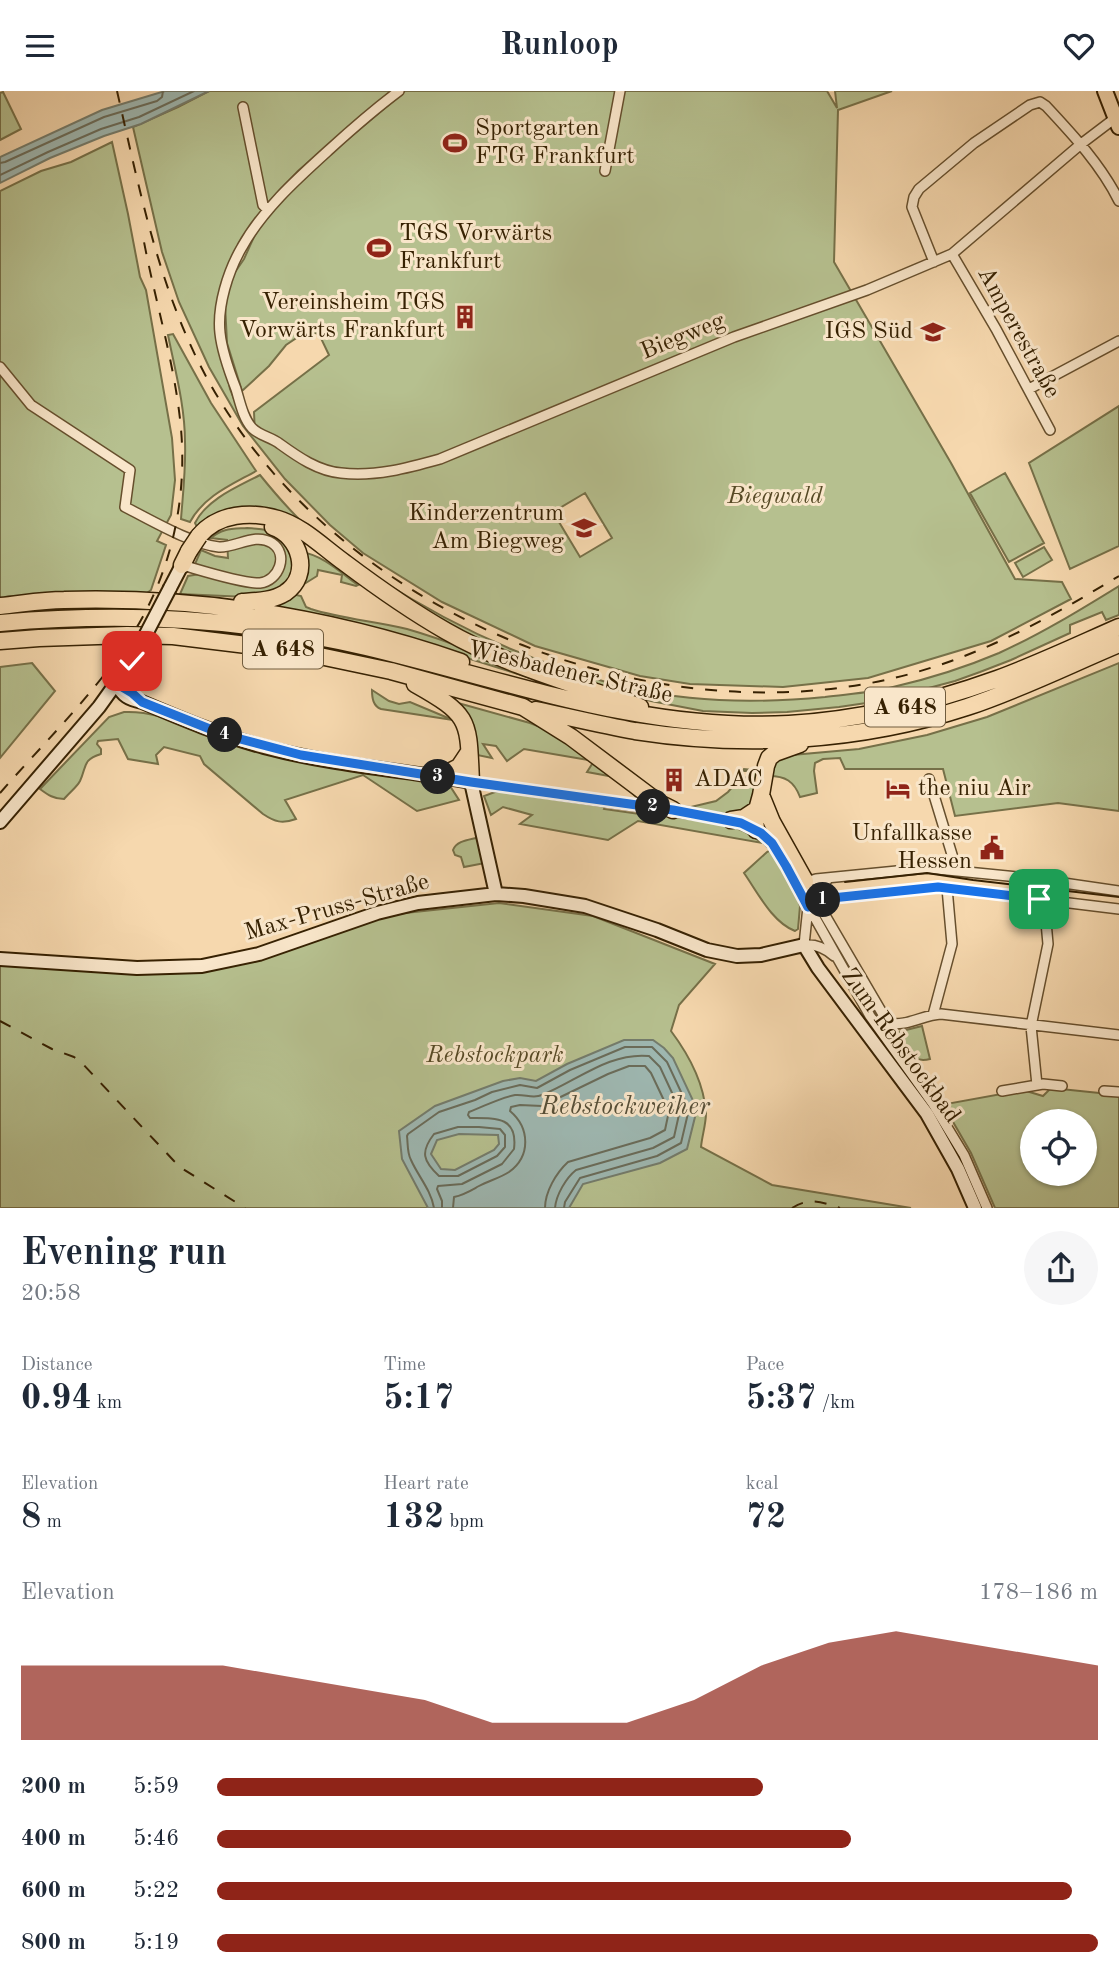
<!DOCTYPE html>
<meta charset="utf-8">
<style>
:root{--surface:#fff;--page:#f6f6f7;--text:#1f2937;--muted:#747a83;--accent:#8f2418}
body{margin:0;font-family:"Old Standard TT",serif;background:var(--page);color:var(--text);height:100vh;display:flex;flex-direction:column;font-size:26px;white-space:nowrap}
*{box-sizing:border-box;margin:0}
p{font-size:23px;color:var(--muted)}
.icon{flex:none;width:38px;height:38px;fill:none;stroke:currentColor;stroke-width:2;stroke-linecap:round;stroke-linejoin:round}
.map{position:relative;height:1117px;overflow:hidden}
.details{display:flex;flex-direction:column;background:var(--surface);flex:1}
.details>*{flex:none}
.fabs{position:absolute;left:1020px;top:1018px;display:grid;gap:14px}
.fabs a{display:grid;place-items:center;width:77px;height:77px;border-radius:50%;background:var(--surface);box-shadow:0 2px 5px #0004;font-size:35px}
.pin{position:absolute;display:grid;place-items:center;width:60px;height:60px;color:#fff;margin:-30px;border-radius:14px;box-shadow:0 4px 10px #0006}
.km{position:absolute;width:35px;height:35px;margin:-18px;border-radius:50%;background:#222;color:#fff;font-size:19px;line-height:35px;text-align:center}
.round{display:grid;place-items:center;flex:none;width:74px;height:74px;border-radius:37px;background:var(--page)}
.head{display:flex;align-items:center;justify-content:space-between;height:119px;padding:0 21px}
h1{font-size:38px;font-weight:700;line-height:52px}
.stats{display:grid;grid-template-columns:repeat(3,1fr);gap:10px;height:119px;padding:7px 21px}
.stats div{display:grid;align-content:center}
.stats b{font-size:35px;font-weight:700}
.stats small{font-size:19px;font-weight:400}
.stats p{font-size:19px}
.chart{height:196px;padding:14px 21px}
.chart p{display:flex;justify-content:space-between}
.chart svg{width:100%;height:126px;margin-top:7px;fill:var(--accent);opacity:.7}
ul{padding:0 21px;list-style:none;font-size:23px}
li{display:grid;grid-template-columns:112px 84px 1fr;align-items:center;height:52px}
li i{height:18px;border-radius:9px;background:var(--accent)}
header{display:flex;justify-content:space-between;align-items:center;height:91px;padding:0 21px;background:var(--surface);font-size:32px;font-weight:700}
.map>svg:first-child{display:block}
.green{fill:#b6c08f;stroke:#767048;stroke-width:2;fill-rule:evenodd}
.water{fill:#9eb8b2;stroke:#747c6c;stroke-width:2;fill-rule:evenodd}
.lines{fill:none;stroke-linecap:round;stroke-linejoin:round}
.shore{stroke:#6a6c5a;stroke-width:2}
.street-casing{stroke:#664f2d;stroke-width:12}
.secondary-casing{stroke:#362102;stroke-width:16}
.primary-casing{stroke:#362102;stroke-width:18}
.highway-casing{stroke:#362102;stroke-width:19}
.street{stroke:#f9e6ca;stroke-width:9}
.secondary{stroke:#f9e6ca;stroke-width:12}
.primary{stroke:#f6d8ae;stroke-width:14}
.highway{stroke:#f6d8ae;stroke-width:16}
.tram{stroke:#362102;stroke-width:2}
.rail{stroke:#362102;stroke-width:2;stroke-dasharray:12 12;stroke-linecap:butt}
.secondary-bridge-casing{stroke:#362102;stroke-width:16;stroke-linecap:butt}
.highway-bridge-casing{stroke:#362102;stroke-width:19;stroke-linecap:butt}
.secondary-bridge{stroke:#f9e6ca;stroke-width:12}
.highway-bridge{stroke:#f6d8ae;stroke-width:16}
.route-casing{stroke:#fff;stroke-width:14}
.route{stroke:#1a73e8;stroke-width:9}
.labels{text-anchor:middle;dominant-baseline:central;stroke-width:6;stroke-linejoin:round;paint-order:stroke}
.shield{fill:#f9e6ca;stroke:#705c3e;stroke-width:2}
.shield-label{font-size:23px;font-weight:bold;fill:#362102}
.poi-label{font-size:24px;fill:#362102;stroke:#f9e6ca;text-anchor:start}
.street-label{font-size:24px;fill:#362102;stroke:#f9e6ca}
.park-label{font-size:24px;font-style:italic;fill:#564925;stroke:#f9e6ca}
.water-label{font-size:26px;font-style:italic;fill:#554e37;stroke:#f9e6ca}
</style>
<header><svg class="icon" aria-label="menu" viewBox="0 0 24 24"><path d="M4 6h16M4 12h16M4 18h16"/></svg>Runloop<svg class="icon" aria-label="heart" viewBox="0 0 24 24"><path d="M12 20l-8-8c-3-5 5-10 8-4 3-6 11-1 8 4z"/></svg></header>
<div class="map">
<svg width="1119" height="1117" viewBox="0 0 1119 1117">
<rect width="100%" height="100%" fill="#f6d8ae"/>
<filter id="stains"><feTurbulence type="fractalNoise" baseFrequency=".00286" numOctaves="4"/><feColorMatrix values="0 0 0 0 .2 0 0 0 0 .09 0 0 0 0 .02 0 0 0 .5 -.17"/></filter>
<radialGradient id="worn" r=".72"><stop offset=".6" stop-color="#630" stop-opacity="0"/><stop offset="1" stop-color="#630" stop-opacity=".3"/></radialGradient>
<path class="green" d="M209,0H392L298,80L268,113L230,180L220,209V247L230,298L243,330L255,344L254,321L329,264L319,243L307,240L286,254L269,275L242,300L227,252L225,213L233,184L244,168L258,137L284,106L309,81L405,0H827L837,17L835,0H892L838,19L834,171L951,372L1015,488L1062,491L1071,508L991,550L868,587L783,596L690,593L640,585L535,555L442,511L363,462L330,434L285,388L243,335L209,276L179,211L162,161L133,36L178,16ZM585,402L612,447L580,466L553,421Z
M3,1L21,38L0,49V2Z
M112,51L128,123L140,186L146,199L172,347L175,389L171,424L157,450L166,454L151,499L147,502H115L0,507V100L41,80L71,71Z
M173,243L211,312L256,380C231,394 204,405 190,431L181,428C183,402 186,377 185,351C185,315 175,279 168,244Z
M1119,315V455L1070,478L1029,372Z
M1005,382L1044,452L1009,471L970,402Z
M260,384C277,405 294,425 314,442C334,459 357,474 379,488C457,538 545,578 635,598C697,612 762,612 825,606C847,603 871,602 893,596C928,588 966,576 999,562C1041,543 1080,519 1119,495V524L1106,529L1102,521L1070,534V542L1011,569L980,581L955,590L880,610L839,616L787,621L752,622L703,620L651,610L542,579L426,523L285,426L197,436L195,432C207,408 237,396 260,384Z
M247,437C284,439 279,443 297,473L285,498L247,506L180,503L188,485L200,483L195,473L201,459L215,465L228,467L227,449L211,447C222,437 232,438 247,437Z
M1044,456L1052,469L1023,486L1015,472Z
M302,461C324,465 340,481 358,494L356,495L341,491L342,484L318,479L317,485L301,495Z
M292,503L301,505L306,516L311,518C342,528 375,530 407,538C456,552 503,573 550,593L432,556L265,514Z
M32,572L55,600L0,667V576Z
M1119,572V720L1058,712L955,725L943,678H845L840,667L823,668L815,672L814,680L817,702L800,706C794,690 785,685 769,685L771,674L781,665L859,658L927,644L987,626Z
M372,599L389,610L399,613L410,611L453,629L381,618C373,615 372,607 372,599Z
M458,612L530,632L558,643L657,714L643,712L614,686L587,681L594,670L524,658L507,670L496,655L483,653L492,667L477,664Z
M124,621C163,619 196,642 232,650C303,667 376,678 448,692L459,709L417,720L363,684L285,709L296,728C282,733 275,731 263,723L204,673L200,665L164,656L156,664L158,673L128,668L118,648L98,650L97,653L101,658V663C82,669 87,675 80,690C77,696 69,702 64,708C54,708 48,704 40,698L109,626Z
M588,650L635,686L677,715L691,716L716,710L728,701L741,686L749,687L750,680H743L744,678L753,679L757,682V697L750,716L730,725L681,718L669,713Z
M507,700L605,715L604,718L646,724L648,721C686,727 731,726 762,752L638,730L608,749L520,733L532,724L503,716L491,724L484,705L495,701Z
M480,746L485,772L464,776L461,766L455,764L453,759C457,749 470,749 480,746Z
M771,759L778,767L797,805L800,815L798,838L795,840C772,831 758,802 744,782L767,761Z
M499,812L593,825L715,873L679,914L671,940C689,964 704,992 706,1022C706,1033 702,1045 701,1056L772,1094L911,1117H0V872L201,880L377,825Z
M922,935L930,968C913,973 907,960 896,948L895,944L898,941Z
M1051,997L1119,1004V1117H995L971,1062L945,1017L946,1013L1023,999L1043,1005ZM1032,1031H1085V1083H1032Z"/>
<path class="water" d="M165,0H209L141,33L104,45L50,67L0,92V66L102,19Z
M624,949H653L664,957L673,967L697,1018L687,1058L660,1072L583,1093L569,1117H428L402,1068L399,1040L435,1015L503,990L520,987L536,990L567,973ZM459,1043L498,1044L499,1053L494,1059L455,1079L441,1078L431,1063L437,1049Z"/>
<g class="lines">
<path class="shore" d="M0,72L5,71L104,26L157,10L162,6L163,0
M0,84L48,61L101,38L139,26L194,0
M458,1036H479L500,1038L505,1044V1056L497,1065L458,1085H439C423,1070 420,1061 434,1043Z
M434,1117C431,1099 418,1085 411,1069C407,1062 408,1053 407,1045L408,1043L439,1021L475,1009L492,1001L520,994L537,997L570,979L625,956H652L667,971L689,1018L681,1052L657,1065L580,1087L565,1111L564,1117
M442,1117V1110L437,1098L438,1095L462,1093L502,1073L514,1058C518,1025 495,1027 470,1027L468,1024L469,1021C485,1015 499,1007 515,1004C525,1003 533,1008 542,1004C577,990 609,961 649,965L660,976L680,1019L674,1046L653,1057L576,1079C566,1087 556,1104 555,1117
M453,1117L454,1106C464,1104 470,1100 479,1095C488,1090 500,1087 509,1081C531,1065 530,1037 510,1020L511,1016L520,1014L542,1015L608,983L629,975H645L651,982L669,1020L665,1039L650,1047L568,1071C556,1082 545,1101 545,1117"/>
<g class="street-casing">
<path id="street" d="M399,0C375,18 352,38 330,58C298,87 263,118 242,156C228,180 217,215 220,242C222,261 229,280 236,298C240,311 243,327 252,337C260,345 271,346 280,353C298,366 318,380 341,382C375,386 408,377 440,368L734,246L867,199L952,163L1081,53L1110,31L1119,28
M243,16L263,114L268,119
M605,80L620,0
M952,163L996,238L1050,339
M934,171L912,116L914,106L919,98L974,52L1030,14L1040,11L1046,15C1074,45 1101,74 1119,110
M0,276L31,314L130,379L125,416C151,429 191,453 219,456C236,457 255,441 272,452C289,463 279,490 260,492C243,493 200,479 182,474
M1029,298L1119,250
M929,688L957,780
M471,691L731,729C752,734 765,744 778,761L870,925L933,1013L964,1064L987,1117
M829,787L824,792L823,800L832,807
M805,790L888,932C906,936 923,924 941,923L1119,944
M803,792L816,788L927,777L1029,787L1119,800
M812,812L832,807L938,796L1119,818
M808,816L804,854C816,853 825,857 834,865
M933,924L952,853L947,797
M1037,994L1031,935L1048,853L1044,809
M1002,1000L1043,993L1062,995
M1104,1000L1119,1001"/>
</g>
<g class="secondary-casing">
<path id="secondary" d="M170,497L182,474
M117,593C122,605 129,608 142,611C182,628 222,645 264,656C331,674 402,679 471,691
M471,691L496,803
M0,731L99,616L132,570
M0,868L137,877L202,875L259,863L377,822L418,812L496,803L524,805L585,815L657,839L707,859L737,865L761,864L804,854L818,877L927,1023L958,1078L975,1117"/>
</g>
<g class="primary-casing">
<path id="primary" d="M1105,0L1119,36"/>
</g>
<g class="highway-casing">
<path id="highway" d="M199,445C218,422 251,420 278,428C302,435 324,457 345,472C377,496 411,520 446,540C507,575 575,593 640,616
M182,474L189,460
M242,511C257,510 272,510 285,502C312,484 300,445 273,436
M0,515C21,513 42,509 64,509C199,505 333,527 461,571
M0,532C126,521 243,527 366,556C506,589 643,641 789,633C860,629 930,612 997,588C1038,573 1078,554 1119,536
M0,550L39,547L127,544L173,545L296,560L391,580L523,616L571,646L659,712L673,719
M415,593C472,625 468,629 471,691
M536,619C569,626 602,634 635,640C745,657 860,651 967,616C1019,599 1069,574 1119,553
M439,686L459,676L469,661
M761,704L772,731L805,790
M731,729L744,727L756,719
M756,739L755,726L761,704L766,675L769,667L775,662L800,653"/>
</g>
<use href="#street" class="street"/>
<use href="#secondary" class="secondary"/>
<use href="#primary" class="primary"/>
<use href="#highway" class="highway"/>
<path class="tram" d="M845,791L927,782L973,789L1119,806"/>
<path class="rail" d="M117,0C141,105 162,215 219,308C346,517 625,635 865,593C961,576 1036,535 1119,485
M0,702C48,647 106,592 141,529C175,468 188,397 180,328C173,265 153,203 142,140
M0,930L52,958L74,966L81,971L174,1070L183,1078L245,1117
M792,1117C809,1106 822,1111 840,1117"/>
<g class="secondary-bridge-casing">
<path id="secondary-bridge" d="M132,570L170,497"/>
</g>
<g class="highway-bridge-casing">
<path id="highway-bridge" d="M189,460L199,445"/>
</g>
<use href="#secondary-bridge" class="secondary-bridge"/>
<use href="#highway-bridge" class="highway-bridge"/>
</g>
<g class="lines">
<g class="route-casing">
<path id="route" d="M132,570L117,593L132,602L142,611L225,644L301,664L471,691L673,719L741,732L761,742L772,752L786,775L808,816L817,810L832,807L938,796L1039,808"/>
</g>
<use href="#route" class="route"/>
</g>
<defs>
<g id="stadium-bare" transform="scale(1.89)"><path d="M0-5a6.5 5 0 1 0 0 10a6.5 5 0 1 0 0-10ZM-3.5-1.8h7v3.6h-7Z" fill="#8f2418" stroke="#f9e6ca" stroke-width="2.5" paint-order="stroke"/></g>
<g id="building-bare" transform="scale(1.89)"><path d="M-4-6H4V6H1V3H-1V6H-4ZM-2.5-4.3h1.7v1.8h-1.7ZM.8-4.3h1.7v1.8H.8ZM-2.5-1h1.7V.8h-1.7ZM.8-1h1.7V.8H.8Z" fill="#8f2418" stroke="#f9e6ca" stroke-width="2.5" paint-order="stroke"/></g>
<g id="school-bare" transform="scale(1.89)"><path d="M0-5L7-2L0 1L-7-2ZM-4 1L0 2.5L4 1V4Q0 6-4 4Z" fill="#8f2418" stroke="#f9e6ca" stroke-width="2.5" paint-order="stroke"/></g>
<g id="hotel-bare" transform="scale(1.89)"><path d="M-6-4.5h1.5V1H6V5H4.5V3h-9V5H-6ZM-4 0a1.8 1.8 0 1 1 3.6 0ZM.5 0V-2.5h3Q6-2.5 6 0Z" fill="#8f2418" stroke="#f9e6ca" stroke-width="2.5" paint-order="stroke"/></g>
<g id="civic-bare" transform="scale(1.89)"><path d="M-.6-6.5H3V-4.5H.6V-3L4-1V1h2V6H-6V1h2V-1L-.6-3ZM-1.2 2.5V6h2.4V2.5Z" fill="#8f2418" stroke="#f9e6ca" stroke-width="2.5" paint-order="stroke"/></g>
</defs>
<g fill-rule="evenodd">
<use href="#stadium-bare" x="455" y="52"/>
<use href="#stadium-bare" x="379" y="157"/>
<use href="#building-bare" x="465" y="226"/>
<use href="#school-bare" x="933" y="241"/>
<use href="#school-bare" x="584" y="437"/>
<use href="#building-bare" x="674" y="689"/>
<use href="#hotel-bare" x="898" y="698"/>
<use href="#civic-bare" x="992" y="757"/>
</g>
<g class="labels">
<g class="shield">
<rect x="243" y="538.5" width="80" height="39" rx="5"/>
<rect x="865" y="596.5" width="80" height="39" rx="5"/>
</g>
<g class="shield-label">
<text x="283" y="558">A 648</text>
<text x="905" y="616">A 648</text>
</g>
<g class="poi-label">
<text x="475" y="38">Sportgarten<tspan x="475" dy="28">FTG Frankfurt</tspan></text>
<text x="399" y="143">TGS Vorwärts<tspan x="399" dy="28">Frankfurt</tspan></text>
<text x="445" y="212" text-anchor="end">Vereinsheim TGS<tspan x="445" dy="28">Vorwärts Frankfurt</tspan></text>
<text x="913" y="241" text-anchor="end">IGS Süd</text>
<text x="564" y="423" text-anchor="end">Kinderzentrum<tspan x="564" dy="28">Am Biegweg</tspan></text>
<text x="694" y="689">ADAC</text>
<text x="918" y="698">the niu Air</text>
<text x="972" y="743" text-anchor="end">Unfallkasse<tspan x="972" dy="28">Hessen</tspan></text>
</g>
<g class="street-label">
<text transform="translate(1018 242) rotate(61)">Amperestraße</text>
<text transform="translate(683 246) rotate(-22)">Biegweg</text>
<text transform="translate(570 582) rotate(13)">Wiesbadener Straße</text>
<text transform="translate(337 817) rotate(-16)">Max-Pruss-Straße</text>
<text transform="translate(900 955) rotate(54)">Zum Rebstockbad</text>
</g>
<g class="park-label">
<text x="775" y="406">Biegwald</text>
<text x="495" y="965">Rebstockpark</text>
</g>
<g class="water-label">
<text x="625" y="1016">Rebstockweiher</text>
</g>
</g>
<rect width="100%" height="100%" filter="url(#stains)"/>
<rect width="100%" height="100%" fill="url(#worn)"/>
</svg>
<div class="fabs">
<a><svg class="icon" aria-label="locate" viewBox="0 0 24 24"><circle cx="12" cy="12" r="6"/><path d="M12 2v4M12 18v4M2 12h4M18 12h4"/></svg></a>
</div>
<div class="pin" style="left:1039px;top:808px;background:#1e9e55"><svg class="icon" aria-label="arrive" viewBox="0 0 24 24"><path d="M6 21V4h12l-3 4 3 4H6"/></svg></div>
<div class="pin" style="left:132px;top:570px;background:#d93025"><svg class="icon" aria-label="check" viewBox="0 0 24 24"><path d="M5 12l5 5 9-10"/></svg></div>
<b class="km" style="left:823px;top:809px">1</b>
<b class="km" style="left:653px;top:716px">2</b>
<b class="km" style="left:438px;top:686px">3</b>
<b class="km" style="left:225px;top:644px">4</b>
</div>
<section class="details">
<div class="head"><div><h1>Evening run</h1><p>20:58</p></div><a class="round"><svg class="icon" aria-label="share" viewBox="0 0 24 24"><path d="M12 15V3M7 8l5-5 5 5M5 13v7h14v-7"/></svg></a></div>
<div class="stats">
<div><p>Distance</p><b>0.94<small> km</small></b></div>
<div><p>Time</p><b>5:17</b></div>
<div><p>Pace</p><b>5:37<small> /km</small></b></div>
</div>
<div class="stats">
<div><p>Elevation</p><b>8<small> m</small></b></div>
<div><p>Heart rate</p><b>132<small> bpm</small></b></div>
<div><p>kcal</p><b>72</b></div>
</div>
<div class="chart"><p><span>Elevation</span>178–186 m</p>
<svg viewBox="0 0 160 44" preserveAspectRatio="none"><path d="M0 44V18L10 18L20 18L30 18L40 22L50 26L60 30L70 38L80 38L90 38L100 30L110 18L120 10L130 6L140 10L150 14L160 18V44z"/></svg>
</div>
<ul>
<li><b>200 m</b>5:59<i style="width:62%"></i></li>
<li><b>400 m</b>5:46<i style="width:72%"></i></li>
<li><b>600 m</b>5:22<i style="width:97%"></i></li>
<li><b>800 m</b>5:19<i style="width:100%"></i></li>
</ul>
</section>
